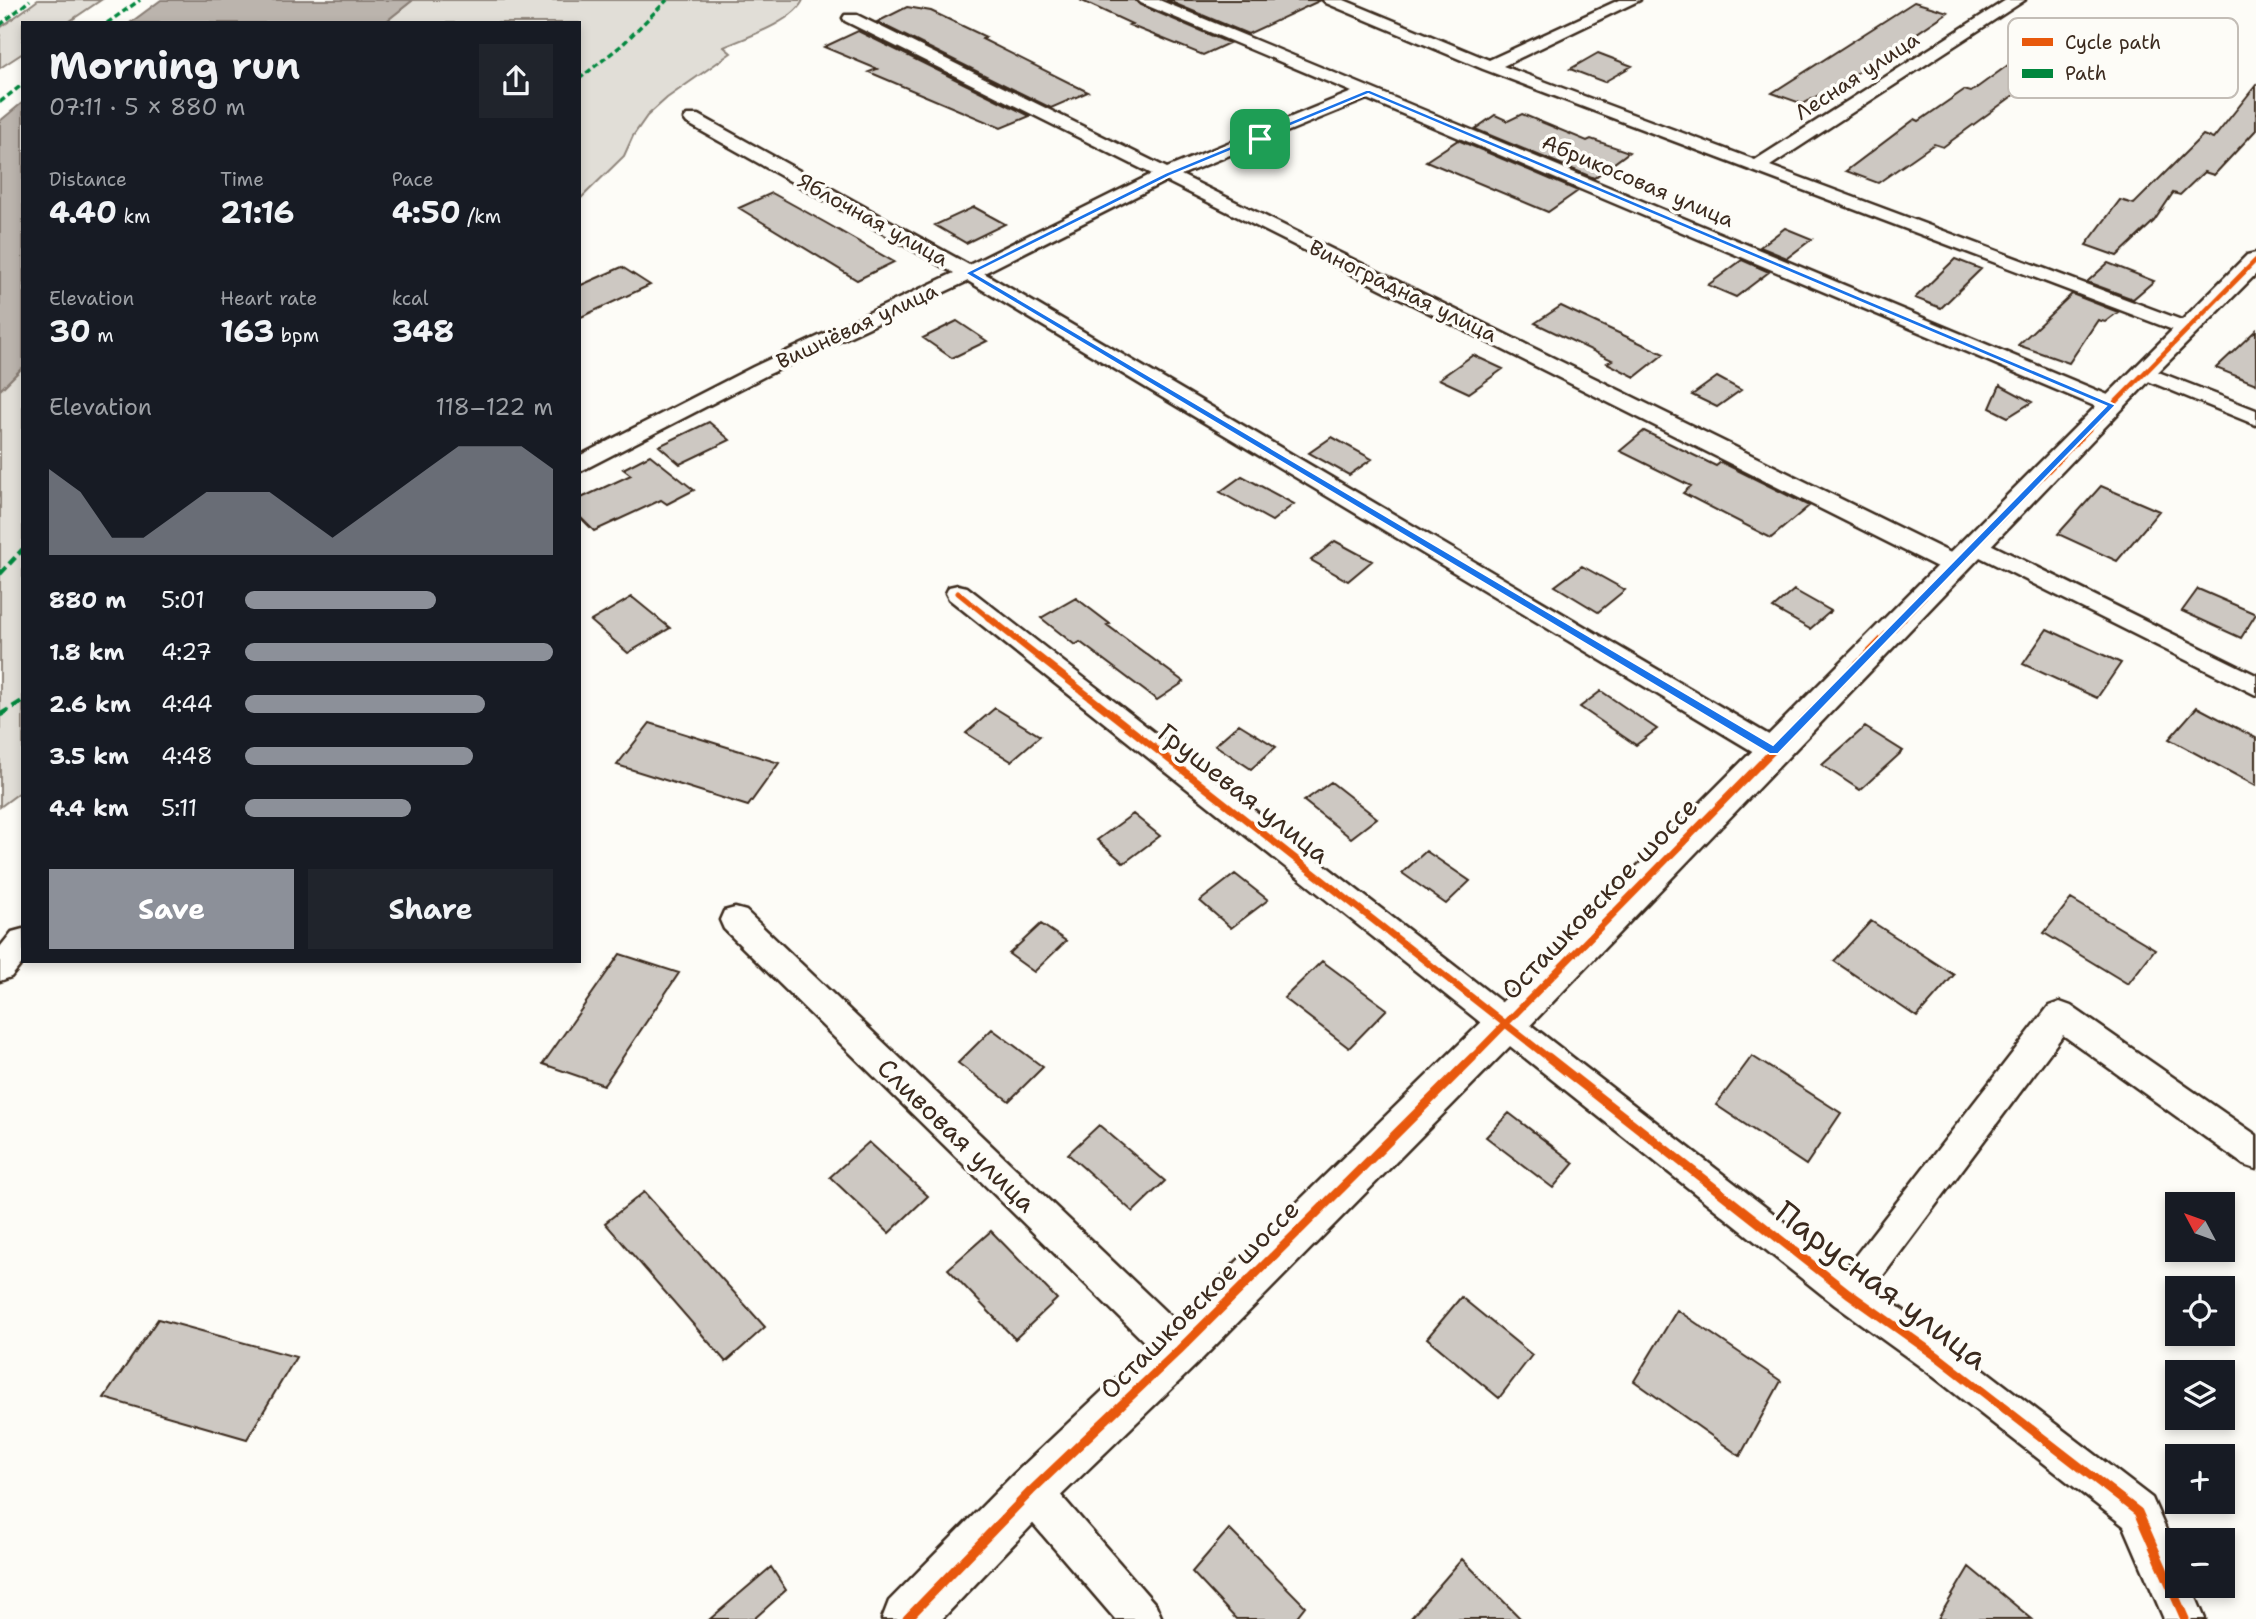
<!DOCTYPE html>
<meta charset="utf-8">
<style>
:root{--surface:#171b24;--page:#20242c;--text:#f1f3f6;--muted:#9ea1a6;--accent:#8c9099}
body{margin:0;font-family:"Shantell Sans",sans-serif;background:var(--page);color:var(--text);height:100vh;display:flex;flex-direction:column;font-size:26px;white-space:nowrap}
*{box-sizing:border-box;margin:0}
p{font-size:23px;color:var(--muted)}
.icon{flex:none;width:38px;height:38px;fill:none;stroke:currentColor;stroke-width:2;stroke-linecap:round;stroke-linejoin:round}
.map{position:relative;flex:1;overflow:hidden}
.details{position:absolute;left:21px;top:21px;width:560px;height:942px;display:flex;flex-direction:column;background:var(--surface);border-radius:0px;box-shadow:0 4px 10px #0003}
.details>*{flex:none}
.needle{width:46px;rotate:311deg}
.tools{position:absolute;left:2165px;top:1192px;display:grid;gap:14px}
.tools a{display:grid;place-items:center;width:70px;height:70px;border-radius:0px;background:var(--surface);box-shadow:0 4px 10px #0003;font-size:35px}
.pin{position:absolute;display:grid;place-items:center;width:60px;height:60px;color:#fff;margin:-30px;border-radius:14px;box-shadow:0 4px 10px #0006}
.round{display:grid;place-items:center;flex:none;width:74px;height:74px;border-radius:0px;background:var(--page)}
.overview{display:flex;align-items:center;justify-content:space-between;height:119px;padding:0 28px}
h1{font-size:38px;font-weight:700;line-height:52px}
.stats{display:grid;grid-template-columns:repeat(3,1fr);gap:10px;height:119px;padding:7px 28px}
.stats div{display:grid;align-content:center}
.stats b{font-size:30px;font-weight:700}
.stats small{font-size:19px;font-weight:400}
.stats p{font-size:19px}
.chart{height:196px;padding:14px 28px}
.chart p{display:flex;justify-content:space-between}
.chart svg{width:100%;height:126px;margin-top:7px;fill:var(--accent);opacity:.7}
.primary-button{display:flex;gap:14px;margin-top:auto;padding:14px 28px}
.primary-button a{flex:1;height:80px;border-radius:0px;background:var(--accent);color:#fff;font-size:28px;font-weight:700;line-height:80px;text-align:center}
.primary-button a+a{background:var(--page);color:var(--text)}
ul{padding:0 28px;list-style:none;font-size:23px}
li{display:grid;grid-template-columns:112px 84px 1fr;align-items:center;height:52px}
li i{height:18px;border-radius:9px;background:var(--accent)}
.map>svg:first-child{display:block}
.green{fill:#e1ded7;stroke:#8e847a;stroke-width:2}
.water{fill:#bbb4ad;stroke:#887d74;stroke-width:2}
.building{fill:#cdc8c2;stroke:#3b2a1e;stroke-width:2}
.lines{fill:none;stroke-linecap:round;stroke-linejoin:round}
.minor-casing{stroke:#3b2a1e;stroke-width:5}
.tertiary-casing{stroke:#3b2a1e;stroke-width:5}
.minor{fill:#fdfcf7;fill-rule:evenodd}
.tertiary{fill:#fdfcf7;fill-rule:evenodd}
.quiet-far2{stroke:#00873e;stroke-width:3.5;stroke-dasharray:6 3.5;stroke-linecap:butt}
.quiet-far1{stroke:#00873e;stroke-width:4.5;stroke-dasharray:9 4.5;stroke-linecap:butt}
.quiet{stroke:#00873e;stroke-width:5;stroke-dasharray:10 5;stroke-linecap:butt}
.cycleway-far3-casing{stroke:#fdfcf7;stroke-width:7}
.cycleway-far2-casing{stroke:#fdfcf7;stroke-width:9}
.cycleway-far1-casing{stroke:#fdfcf7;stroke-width:11}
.cycleway-casing{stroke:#fdfcf7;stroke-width:13}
.cycleway-far3{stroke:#e8590c;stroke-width:4.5}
.cycleway-far2{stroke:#e8590c;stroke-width:5}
.cycleway-far1{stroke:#e8590c;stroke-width:7}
.cycleway{stroke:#e8590c;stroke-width:9}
.route{fill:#1a73e8;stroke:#fff;stroke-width:2;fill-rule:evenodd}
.labels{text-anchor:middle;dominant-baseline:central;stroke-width:7;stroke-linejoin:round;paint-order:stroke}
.far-street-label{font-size:21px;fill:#3b2a1e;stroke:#fdfcf7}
.street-label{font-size:26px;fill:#3b2a1e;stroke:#fdfcf7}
.near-street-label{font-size:32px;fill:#3b2a1e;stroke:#fdfcf7}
.key{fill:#fdfcf7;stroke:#c3bdb6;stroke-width:2}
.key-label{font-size:19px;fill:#3b2a1e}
</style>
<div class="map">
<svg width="2256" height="1619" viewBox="0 0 2256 1619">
<rect width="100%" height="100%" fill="#fdfcf7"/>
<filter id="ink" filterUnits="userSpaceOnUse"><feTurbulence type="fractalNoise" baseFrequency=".0143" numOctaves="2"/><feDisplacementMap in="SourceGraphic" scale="14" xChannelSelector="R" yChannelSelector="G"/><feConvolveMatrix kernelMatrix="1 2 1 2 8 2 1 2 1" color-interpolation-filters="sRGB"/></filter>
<g filter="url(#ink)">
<path class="green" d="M38,0H101L67,23H23V53L0,68V28Z
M413,0H803C795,21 745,38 724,47L731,53L667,98L647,116L633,136L624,156L579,200V23H384Z
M23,367V790L0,807V390Z"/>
<path class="water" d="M161,0H413L384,23H130Z
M23,102V367L0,390V121Z"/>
<path class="building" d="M1080,0H1135L1140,5L1229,43L1203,55L1129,25L1132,24Z
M1166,0H1321L1248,34Z
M1914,2L1948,12L1867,67L1803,104L1772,93Z
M907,7L931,11L986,37L982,39L1088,92L1051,108L877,22Z
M858,31L1030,116L1001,128L869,72L877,69L824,47Z
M1598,53L1632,66L1604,82L1570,69Z
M2008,65L2041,75L1943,147L1934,144L1878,183L1846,171L1915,119L1919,121L1964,90L1971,92Z
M2256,85V130L2214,175L2204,172L2180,195L2173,193L2154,221L2117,256L2086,245L2120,200L2134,204L2203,135L2213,139Z
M1522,114L1587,141L1591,139L1629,152L1594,178L1475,129L1495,115L1508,121Z
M1458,140L1578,191L1548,212L1426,161Z
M772,193L826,223L894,262L857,280L739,208Z
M974,207L1005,224L966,243L935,225Z
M1785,228L1812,239L1787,258L1760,247Z
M1955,259L1981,269L1941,308L1915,298Z
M1742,260L1769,272L1736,297L1708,285Z
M2108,263L2154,281L2133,299L2087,282Z
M622,267L650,285L579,318V286Z
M2072,294L2118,312L2105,322L2098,320L2069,363L2018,345Z
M1561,306L1584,317L1664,354L1635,377L1607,363L1612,360L1535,323Z
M957,321L987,341L952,358L923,338Z
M2256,330V384L2216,368Z
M1473,355L1503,369L1469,393L1439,379Z
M1717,377L1741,390L1717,407L1692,395Z
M2000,385L2032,402L2008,417L1990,408Z
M709,422L730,440L680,464L659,446Z
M1644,431L1716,466L1721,462L1809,506L1771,538L1683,493L1691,486L1620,451Z
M1332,437L1372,459L1349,475L1309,453Z
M650,455L694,490L667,504L661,500L594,531L579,516V499L631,475L623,469Z
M1242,476L1294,504L1272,521L1220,492Z
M2101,486L2159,511L2117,561L2058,534Z
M1335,541L1372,561L1348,581L1311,560Z
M1582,566L1625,590L1598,612L1555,586Z
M2198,589L2256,614L2241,638L2182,611Z
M1794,590L1831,611L1810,629L1773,608Z
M632,597L670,628L628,653L591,621Z
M1076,598L1110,624L1107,625L1184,682L1157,700L1080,642L1075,645L1041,618Z
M2047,629L2121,663L2097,698L2023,664Z
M1601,691L1657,729L1636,745L1580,707Z
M2197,707L2256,738V786L2169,739Z
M995,708L1040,736L1011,761L966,733Z
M650,723L779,763L748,806L617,765Z
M1239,724L1276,747L1251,769L1215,745Z
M1865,727L1903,751L1860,790L1822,765Z
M1331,782L1377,818L1351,838L1304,801Z
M1133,814L1160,836L1124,863L1097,840Z
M1426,851L1470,881L1446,904L1402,873Z
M1235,874L1268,900L1231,928L1200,901Z
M2071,899L2155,949L2128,984L2044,933Z
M1871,921L1954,975L1917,1017L1834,961Z
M1041,924L1066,941L1034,972L1009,954Z
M620,954L679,973L604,1085L543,1064Z
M1322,961L1387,1009L1349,1048L1284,998Z
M992,1029L1043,1067L1009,1101L958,1063Z
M1752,1056L1841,1113L1806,1165L1716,1105Z
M1509,1113L1574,1163L1553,1188L1486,1137Z
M1099,1125L1165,1181L1133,1212L1068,1154Z
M869,1142L928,1196L889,1233L830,1177Z
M644,1192L765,1327L726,1362L605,1223Z
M991,1231L1057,1299L1015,1339L948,1269Z
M1461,1297L1532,1355L1499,1398L1427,1338Z
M1677,1310L1781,1381L1740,1456L1634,1381Z
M158,1319L296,1357L247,1439L104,1398Z
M1229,1529L1305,1606L1295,1619H1236L1192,1572Z
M1462,1559L1521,1619H1410Z
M771,1567L786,1590L754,1619H710Z
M1969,1567L2032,1619H1938Z"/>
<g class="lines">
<g class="minor-casing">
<path id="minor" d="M1138,0H1159L2120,400L2123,405L2120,410H2104L1367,99L1181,175L1965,560L1968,566L1965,572L1956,574L1947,572L1166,181L984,273L1784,744L1788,751L1784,758L1774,761L1764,758L968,281L767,375L579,472V456L753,367L954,273L687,123L684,119L687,115H699L969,265L1152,174L845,21L843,18L845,15H857L1167,168L1352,92L1141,3Z
M1323,0H1344L1489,60L1619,0H1640L1503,66L1755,160L2006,0H2025L1770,166L2195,325L2198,329L2195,333H2181L1483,69L1326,3Z
M2143,366L2256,410V425L2136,376L2132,372L2136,368Z
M1976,537L2256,675V695L1968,551L1964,545L1968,539Z
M958,585L967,587L1845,1269L2049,1006L2060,1002L2071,1006L2256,1135V1169L2244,1165L2063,1035L1873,1289L1951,1344L2152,1498L2177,1555V1586H2191L2205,1619H2164L2124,1526L1925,1370L1835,1305L949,599L946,593L949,587Z
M735,908L746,911L1192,1337L1197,1350L1192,1363L1179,1368L1166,1363L724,929L720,920L724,911Z
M23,929L24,961L11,977L0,981V947L12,932Z
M1031,1472L1045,1477L1156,1605L1162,1619H1115L1017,1505L1012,1491L1017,1477Z"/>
</g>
<g class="tertiary-casing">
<path id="tertiary" d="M2256,253V274L2152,378L1519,1037L1195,1366L1048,1508L942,1619H882L889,1601L1014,1474L1163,1334L1491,1013L2247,255Z"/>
</g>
<use href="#minor" class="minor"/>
<use href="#tertiary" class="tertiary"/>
<path class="quiet-far2" d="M107,23L140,0
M0,25L30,0
M579,79L622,45L667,0
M0,102L23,84"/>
<path class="quiet-far1" d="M0,574L23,549"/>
<path class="quiet" d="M0,715L23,701"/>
<g class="cycleway-far3-casing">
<path id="cycleway-far3" d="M2243,273L2256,260"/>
</g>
<g class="cycleway-far2-casing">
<path id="cycleway-far2" d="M958,593L990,619
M1902,619L2245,271"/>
</g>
<g class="cycleway-far1-casing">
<path id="cycleway-far1" d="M988,617L1550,1059
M1471,1059L1904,617"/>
</g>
<g class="cycleway-casing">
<path id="cycleway" d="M1548,1057L1848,1293L1938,1357L2138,1512L2185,1619
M907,1619L1031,1491L1179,1350L1473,1057"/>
</g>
<use href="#cycleway-far3" class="cycleway-far3"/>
<use href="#cycleway-far2" class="cycleway-far2"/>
<use href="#cycleway-far1" class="cycleway-far1"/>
<use href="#cycleway" class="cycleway"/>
</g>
</g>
<path class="route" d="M1366,90H1370L2116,405L1778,754H1770L965,273L1165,173ZM1368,94L2106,406L1773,745L975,273L1170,176Z"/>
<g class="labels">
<g class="far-street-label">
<text transform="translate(1857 76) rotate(-33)">Лесная улица</text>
<text transform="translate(1638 181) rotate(23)">Абрикосовая улица</text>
<text transform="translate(873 220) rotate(29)">Яблочная улица</text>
<text transform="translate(1403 291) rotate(26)">Виноградная улица</text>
<text transform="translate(857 326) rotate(-25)">Вишнёвая улица</text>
</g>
<g class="street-label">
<text transform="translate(1244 793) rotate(38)">Грушевая улица</text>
<text transform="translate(1599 898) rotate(-46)">Осташковское шоссе</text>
<text transform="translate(957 1135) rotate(44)">Сливовая улица</text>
<text transform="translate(1199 1299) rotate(-45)">Осташковское шоссе</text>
</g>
<g class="near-street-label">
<text transform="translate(1882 1285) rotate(37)">Парусная улица</text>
</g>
</g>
<rect x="2008" y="18" width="230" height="80" rx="10" class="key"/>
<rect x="2022" y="38" width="31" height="8" fill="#e8590c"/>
<rect x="2022" y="69" width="31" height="9" fill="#00873e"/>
<g class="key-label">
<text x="2065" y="49">Cycle path</text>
<text x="2065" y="80">Path</text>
</g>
</svg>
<div class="tools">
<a><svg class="needle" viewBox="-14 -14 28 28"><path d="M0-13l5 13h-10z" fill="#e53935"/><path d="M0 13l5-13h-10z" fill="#9ea1a6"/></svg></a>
<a><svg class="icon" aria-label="locate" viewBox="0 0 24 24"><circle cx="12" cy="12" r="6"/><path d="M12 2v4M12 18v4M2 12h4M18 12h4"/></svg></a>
<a><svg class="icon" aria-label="layers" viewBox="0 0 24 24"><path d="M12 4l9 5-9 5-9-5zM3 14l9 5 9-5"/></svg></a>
<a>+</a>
<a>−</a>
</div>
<div class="pin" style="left:1260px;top:139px;background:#1e9e55"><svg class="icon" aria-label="arrive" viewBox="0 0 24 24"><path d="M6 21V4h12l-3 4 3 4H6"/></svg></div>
<section class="details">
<div class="overview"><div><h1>Morning run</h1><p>07:11 · 5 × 880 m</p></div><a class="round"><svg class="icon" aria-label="share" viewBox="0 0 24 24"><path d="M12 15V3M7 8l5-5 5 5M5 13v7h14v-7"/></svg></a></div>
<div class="stats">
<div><p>Distance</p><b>4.40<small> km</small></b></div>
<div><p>Time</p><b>21:16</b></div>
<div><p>Pace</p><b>4:50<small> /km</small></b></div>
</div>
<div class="stats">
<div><p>Elevation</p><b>30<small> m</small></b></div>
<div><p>Heart rate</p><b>163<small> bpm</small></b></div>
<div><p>kcal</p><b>348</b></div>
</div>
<div class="chart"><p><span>Elevation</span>118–122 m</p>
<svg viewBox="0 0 160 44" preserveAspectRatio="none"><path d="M0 44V14L10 22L20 38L30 38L40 30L50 22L60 22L70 22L80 30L90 38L100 30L110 22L120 14L130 6L140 6L150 6L160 14V44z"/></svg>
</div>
<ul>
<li><b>880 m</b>5:01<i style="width:62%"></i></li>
<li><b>1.8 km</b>4:27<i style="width:100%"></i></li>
<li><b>2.6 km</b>4:44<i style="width:78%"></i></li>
<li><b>3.5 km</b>4:48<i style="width:74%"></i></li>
<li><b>4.4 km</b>5:11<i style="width:54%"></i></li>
</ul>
<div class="primary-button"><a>Save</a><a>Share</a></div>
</section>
</div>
